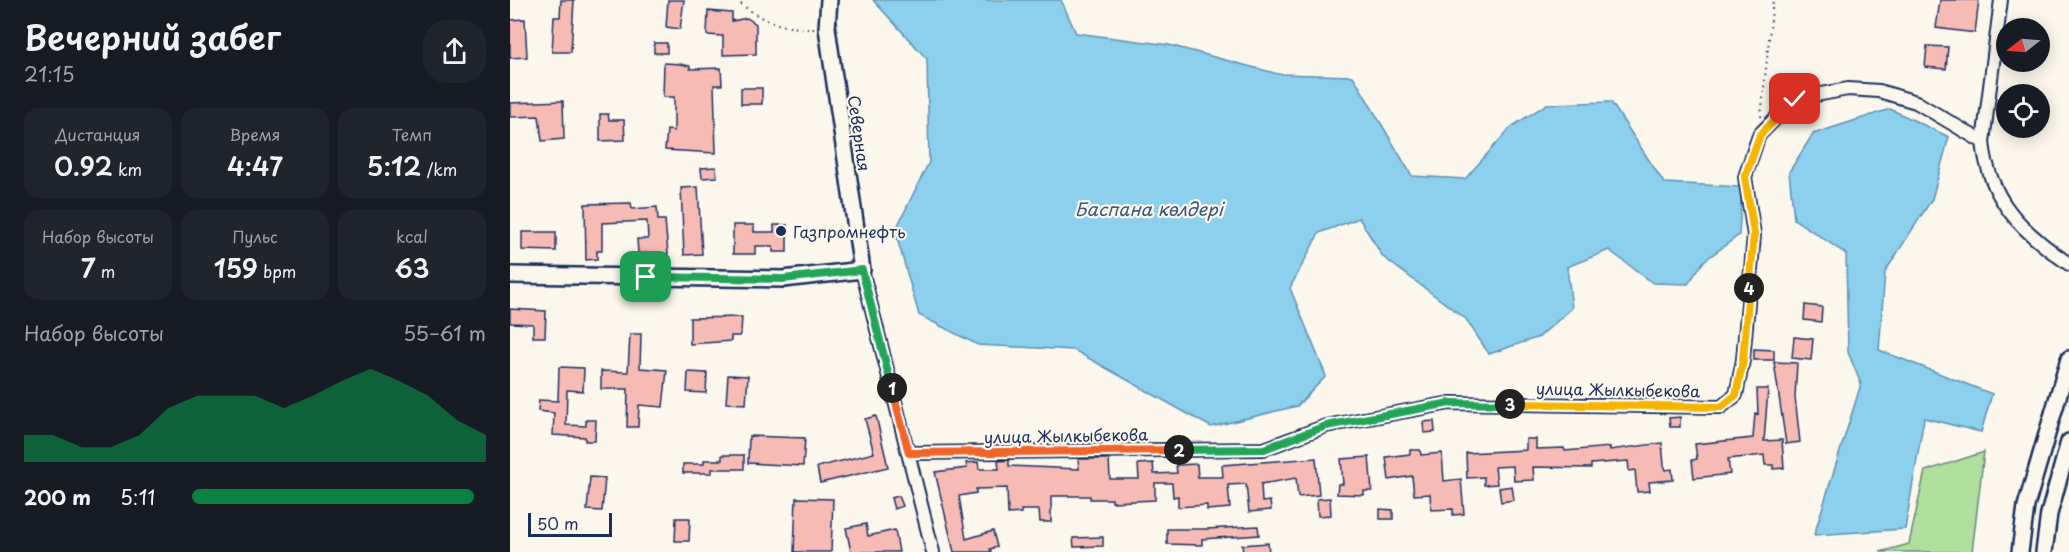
<!DOCTYPE html>
<html lang="ru">
<meta charset="utf-8">
<style>
:root{--surface:#171b24;--page:#20242c;--text:#f1f3f6;--muted:#9ea1a6;--accent:#0b8043}
body{margin:0;font-family:"Playpen Sans",sans-serif;background:var(--page);color:var(--text);height:100vh;display:flex;flex-direction:column;font-size:22px;white-space:nowrap}
*{box-sizing:border-box;margin:0}
p{font-size:20px;color:var(--muted)}
.icon{flex:none;width:33px;height:33px;fill:none;stroke:currentColor;stroke-width:2;stroke-linecap:round;stroke-linejoin:round}
.map{position:relative;flex:1;overflow:hidden}
.side{display:flex;flex-direction:column;background:var(--surface);width:510px}
.side>*{flex:none}
.needle{width:39px;rotate:253deg}
.controls{position:absolute;left:1486px;top:18px;display:grid;gap:12px}
.controls a{display:grid;place-items:center;width:54px;height:54px;border-radius:50%;background:var(--surface);box-shadow:0 3px 15px #0003;font-size:30px}
.scale{position:absolute;left:18px;bottom:15px;width:84px;box-sizing:border-box;padding-left:6px;border:3px solid #1b2f5e;border-top:0;font-size:16px;line-height:21px;white-space:nowrap;color:#1b2f5e;-webkit-text-stroke:4px #fbf7ec;paint-order:stroke}
.pin{position:absolute;display:grid;place-items:center;width:51px;height:51px;color:#fff;margin:-26px;border-radius:12px;box-shadow:0 3px 9px #0006}
.km{position:absolute;width:30px;height:30px;margin:-15px;border-radius:50%;background:#222;color:#fff;font-size:16px;line-height:30px;text-align:center}
.round{display:grid;place-items:center;flex:none;width:63px;height:63px;border-radius:24px;background:var(--page)}
.summary{display:flex;align-items:center;justify-content:space-between;height:102px;padding:0 24px}
h1{font-size:33px;font-weight:600;line-height:45px}
.metrics{display:grid;grid-template-columns:repeat(3,1fr);gap:9px;height:102px;padding:6px 24px}
.metrics div{display:grid;align-content:center;border-radius:15px;background:var(--page);text-align:center}
.metrics b{font-size:26px;font-weight:600}
.metrics small{font-size:16px;font-weight:400}
.metrics p{font-size:16px}
.chart{height:168px;padding:12px 24px}
.chart p{display:flex;justify-content:space-between}
.chart svg{width:100%;height:108px;margin-top:6px;fill:var(--accent);opacity:.7}
ul{padding:0 24px;list-style:none;font-size:20px}
li{display:grid;grid-template-columns:96px 72px 1fr;align-items:center;height:45px}
li i{height:15px;border-radius:8px;background:var(--accent)}
main{display:flex;flex:1;min-height:0}
.map>svg:first-child{display:block}
.green{fill:#b0de9d;stroke:#66867e;stroke-width:1.5}
.water{fill:#8cd0ed;stroke:#5f90b4;stroke-width:1.5}
.building{fill:#f7bbb6;stroke:#1b2f5e;stroke-width:1.5}
.lines{fill:none;stroke-linecap:round;stroke-linejoin:round}
.minor-casing{stroke:#1b2f5e;stroke-width:16}
.major-casing{stroke:#1b2f5e;stroke-width:20}
.path{stroke:#1b2f5e;stroke-width:2;stroke-dasharray:1.5 4.5;stroke-linecap:butt}
.minor{stroke:#fbf7ec;stroke-width:12}
.major{stroke:#fbf7ec;stroke-width:15}
.split-1-casing{stroke:#fff;stroke-width:12}
.split-2-casing{stroke:#fff;stroke-width:12}
.split-3-casing{stroke:#fff;stroke-width:12}
.split-4-casing{stroke:#fff;stroke-width:12}
.split-5-casing{stroke:#fff;stroke-width:12}
.split-1{stroke:#22a559;stroke-width:8}
.split-2{stroke:#f0652b;stroke-width:8}
.split-3{stroke:#22a559;stroke-width:8}
.split-4{stroke:#f5b400;stroke-width:8}
.split-5{stroke:#f5b400;stroke-width:8}
.poi-dot{fill:#1b2f5e;stroke:#fbf7ec;stroke-width:2}
.labels{text-anchor:middle;dominant-baseline:central;stroke-width:4.5;stroke-linejoin:round;paint-order:stroke}
.street-label{font-size:16px;fill:#1b2f5e;stroke:#fbf7ec}
.poi-label{font-size:16px;fill:#1b2f5e;stroke:#fbf7ec;text-anchor:start}
.water-label{font-size:18px;font-style:italic;fill:#375782;stroke:#fbf7ec}
</style>
<main>
<section class="side">
<div class="summary"><div><h1>Вечерний забег</h1><p>21:15</p></div><a class="round"><svg class="icon" aria-label="share" viewBox="0 0 24 24"><path d="M12 15V3M7 8l5-5 5 5M5 13v7h14v-7"/></svg></a></div>
<div class="metrics">
<div><p>Дистанция</p><b>0.92<small> km</small></b></div>
<div><p>Время</p><b>4:47</b></div>
<div><p>Темп</p><b>5:12<small> /km</small></b></div>
</div>
<div class="metrics">
<div><p>Набор высоты</p><b>7<small> m</small></b></div>
<div><p>Пульс</p><b>159<small> bpm</small></b></div>
<div><p>kcal</p><b>63</b></div>
</div>
<div class="chart"><p><span>Набор высоты</span>55–61 m</p>
<svg viewBox="0 0 160 44" preserveAspectRatio="none"><path d="M0 44V33L10 33L20 38L30 38L40 33L50 22L60 17L70 17L80 17L90 22L100 17L110 11L120 6L130 11L140 17L150 27L160 33V44z"/></svg>
</div>
<ul>
<li><b>200 m</b>5:11<i style="width:96%"></i></li>
</ul>
</section>
<div class="map">
<svg width="1559" height="552" viewBox="0 0 1559 552">
<rect width="100%" height="100%" fill="#fbf7ec"/>
<filter id="ink" filterUnits="userSpaceOnUse"><feTurbulence type="fractalNoise" baseFrequency=".0167" numOctaves="2"/><feDisplacementMap in="SourceGraphic" scale="12" xChannelSelector="R" yChannelSelector="G"/><feConvolveMatrix kernelMatrix="1 2 1 2 8 2 1 2 1" color-interpolation-filters="sRGB"/></filter>
<g filter="url(#ink)">
<path class="green" d="M1474,452L1462,552H1370L1399,544L1415,471Z"/>
<path class="water" d="M363,0H551L566,33L659,45L768,74L843,76L902,176L955,179L1001,127L1037,104L1101,102L1154,183L1232,187L1229,235L1194,261L1178,284L1143,283L1099,250L1057,267L1062,308L1029,337L979,354L956,319L873,257L849,218L809,233L780,288L816,376L787,406L701,427L564,350L468,345L409,315L385,231L419,162L417,59Z
M1380,109L1439,137L1422,199L1375,272L1369,350L1482,394L1471,432L1414,418L1395,529L1304,535L1351,384L1338,352L1336,254L1284,219L1279,172L1303,134Z"/>
<path class="building" d="M51,0H64L61,52H42L44,17H50Z
M158,0H174L170,29L156,27Z
M1430,0H1469L1465,33L1426,28Z
M198,11L222,13V21L237,18L246,24V54L213,55V36L197,35Z
M15,19L17,57L0,58V20Z
M144,43H157V53H144Z
M1417,46L1438,47L1436,69L1415,67Z
M154,63L170,64L180,66V69L211,68L212,85H204L206,153L155,150L157,130L164,131V97H153Z
M231,88H252V104H231Z
M53,101L54,139L32,141L29,116L0,117V103Z
M90,114H98L99,120H114L115,140L90,141Z
M206,167L207,177L192,178L191,168Z
M188,187L192,254L174,255L171,188Z
M121,203L122,209L147,207L148,220H155L158,254L128,253L127,239H138L137,221L92,223V251H87V259L76,260L75,204Z
M223,225H244V232H264V225H277V252H263V246H245V254H223Z
M12,232H46V251L12,250Z
M1295,305L1312,307L1311,322L1294,320Z
M0,309L36,311L35,337H23V324L0,323Z
M232,317L231,332L229,336H221V341L180,344V318Z
M120,334H131L130,368L157,370L153,407L129,405L128,427H117L118,389H91V371L118,372Z
M1284,337L1303,339L1301,360L1282,358Z
M1244,349L1264,350V360H1244Z
M1264,362L1287,363L1285,397L1290,442L1276,444Z
M49,367L74,368L73,391L57,390L56,425L76,426V420H86L85,441H75V437L43,435L44,413L28,411L29,400L48,401Z
M178,372L197,373L196,393L177,392Z
M218,375L238,376L236,404L216,403Z
M1247,389H1258L1254,441L1272,440L1274,468L1263,469V465H1255L1254,455L1218,459L1220,474L1184,478L1182,460L1187,459L1185,444L1243,438L1245,413L1248,414Z
M366,416L378,467L310,483L307,467L364,453L355,419Z
M1170,417V427H1160L1159,418Z
M924,421L925,432L914,433L913,422Z
M239,436L295,438L293,466L238,463Z
M1016,439H1026V449L1054,448L1055,451L1100,447V450L1152,443L1154,465L1156,470L1162,469L1163,480L1139,482L1140,491L1127,492L1125,470L1119,471L1118,461L1081,464V468L1023,467L1024,480L1004,481L1003,466L985,467L987,484L974,485V477L957,478L956,453L1016,450Z
M900,450H910L911,455L932,453L934,481L951,479L954,514L943,515V509L921,510L920,494L904,495L902,476L879,480L876,457L900,454Z
M212,455H234V469H202V473H173V464H194V460H212Z
M859,457L862,491H854V495L827,494L828,484H833L831,459Z
M806,458L809,495L788,497L786,478L751,484L752,502L760,501L761,510L739,512L736,484L718,485L720,508L697,510V505L668,507V496L663,497L662,483H645V500L602,502V499H580V496H541V522H530L529,510H511V513L498,514L497,488L466,489V493L449,496L456,539L483,531L487,547L480,549L481,552H444L425,472L457,468L456,463L468,462L469,469H489L488,461L499,460V466L569,469L568,459H599L600,479H629L628,464L643,463L644,474L667,473L666,465L687,464L688,477H713L712,465Z
M80,477L95,478L92,511L77,510Z
M1002,486L1004,500L991,502L989,488Z
M389,496L393,506L384,509L381,498Z
M286,498L323,499L321,552H284Z
M820,498L821,515L808,516L807,499Z
M870,509L883,510V519H870Z
M166,518H180L179,541H165Z
M356,524L358,536L385,530L389,552H341L336,528Z
M748,526L749,535L692,539V545L657,544V529H697Z
M593,537V546L564,547L563,538Z
M758,543L759,552H733L732,545Z"/>
<g class="lines">
<g class="minor-casing">
<path id="minor" d="M1491,0L1473,142C1479,200 1512,232 1559,264
M352,270L423,552
M399,453L754,449L816,426L940,403L1211,407L1226,395L1233,360L1244,235L1235,177L1249,135L1285,99L1338,89L1369,91L1406,102L1473,142"/>
</g>
<g class="major-casing">
<path id="major" d="M0,275L273,279L352,270L317,28L319,0
M1510,552L1516,506L1559,359
M1534,552L1539,514L1559,442"/>
</g>
<path class="path" d="M226,0C253,22 270,28 305,29
M1251,117L1263,0"/>
<use href="#minor" class="minor"/>
<use href="#major" class="major"/>
</g>
</g>
<g class="lines" filter="url(#ink)">
<g class="split-1-casing">
<path id="split-1" d="M136,277L273,279L352,270L382,388"/>
</g>
<g class="split-2-casing">
<path id="split-2" d="M382,388L399,453L669,450"/>
</g>
<g class="split-3-casing">
<path id="split-3" d="M669,450L754,449L816,426L940,403L1000,404"/>
</g>
<g class="split-4-casing">
<path id="split-4" d="M1000,404L1211,407L1226,395L1233,360L1239,288"/>
</g>
<g class="split-5-casing">
<path id="split-5" d="M1239,288L1244,234L1235,177L1250,135L1285,99"/>
</g>
<use href="#split-1" class="split-1"/>
<use href="#split-2" class="split-2"/>
<use href="#split-3" class="split-3"/>
<use href="#split-4" class="split-4"/>
<use href="#split-5" class="split-5"/>
</g>
<circle class="poi-dot" cx="271" cy="231" r="6"/>
<g class="labels">
<g class="street-label">
<text transform="translate(350 133) rotate(82)">Северная</text>
<text transform="translate(1108 389) rotate(1)">улица Жылкыбекова</text>
<text transform="translate(556 435) rotate(-1)">улица Жылкыбекова</text>
</g>
<g class="poi-label">
<text x="283" y="231">Газпромнефть</text>
</g>
<g class="water-label">
<text x="639" y="208">Баспана көлдері</text>
</g>
</g>
</svg>
<div class="controls">
<a><svg class="needle" viewBox="-14 -14 28 28"><path d="M0-13l5 13h-10z" fill="#e53935"/><path d="M0 13l5-13h-10z" fill="#9ea1a6"/></svg></a>
<a><svg class="icon" aria-label="locate" viewBox="0 0 24 24"><circle cx="12" cy="12" r="6"/><path d="M12 2v4M12 18v4M2 12h4M18 12h4"/></svg></a>
</div>
<div class="scale">50 m</div>
<div class="pin" style="left:136px;top:277px;background:#1e9e55"><svg class="icon" aria-label="arrive" viewBox="0 0 24 24"><path d="M6 21V4h12l-3 4 3 4H6"/></svg></div>
<div class="pin" style="left:1285px;top:99px;background:#d93025"><svg class="icon" aria-label="check" viewBox="0 0 24 24"><path d="M5 12l5 5 9-10"/></svg></div>
<b class="km" style="left:382px;top:388px">1</b>
<b class="km" style="left:669px;top:450px">2</b>
<b class="km" style="left:1000px;top:404px">3</b>
<b class="km" style="left:1239px;top:288px">4</b>
</div>
</main>
